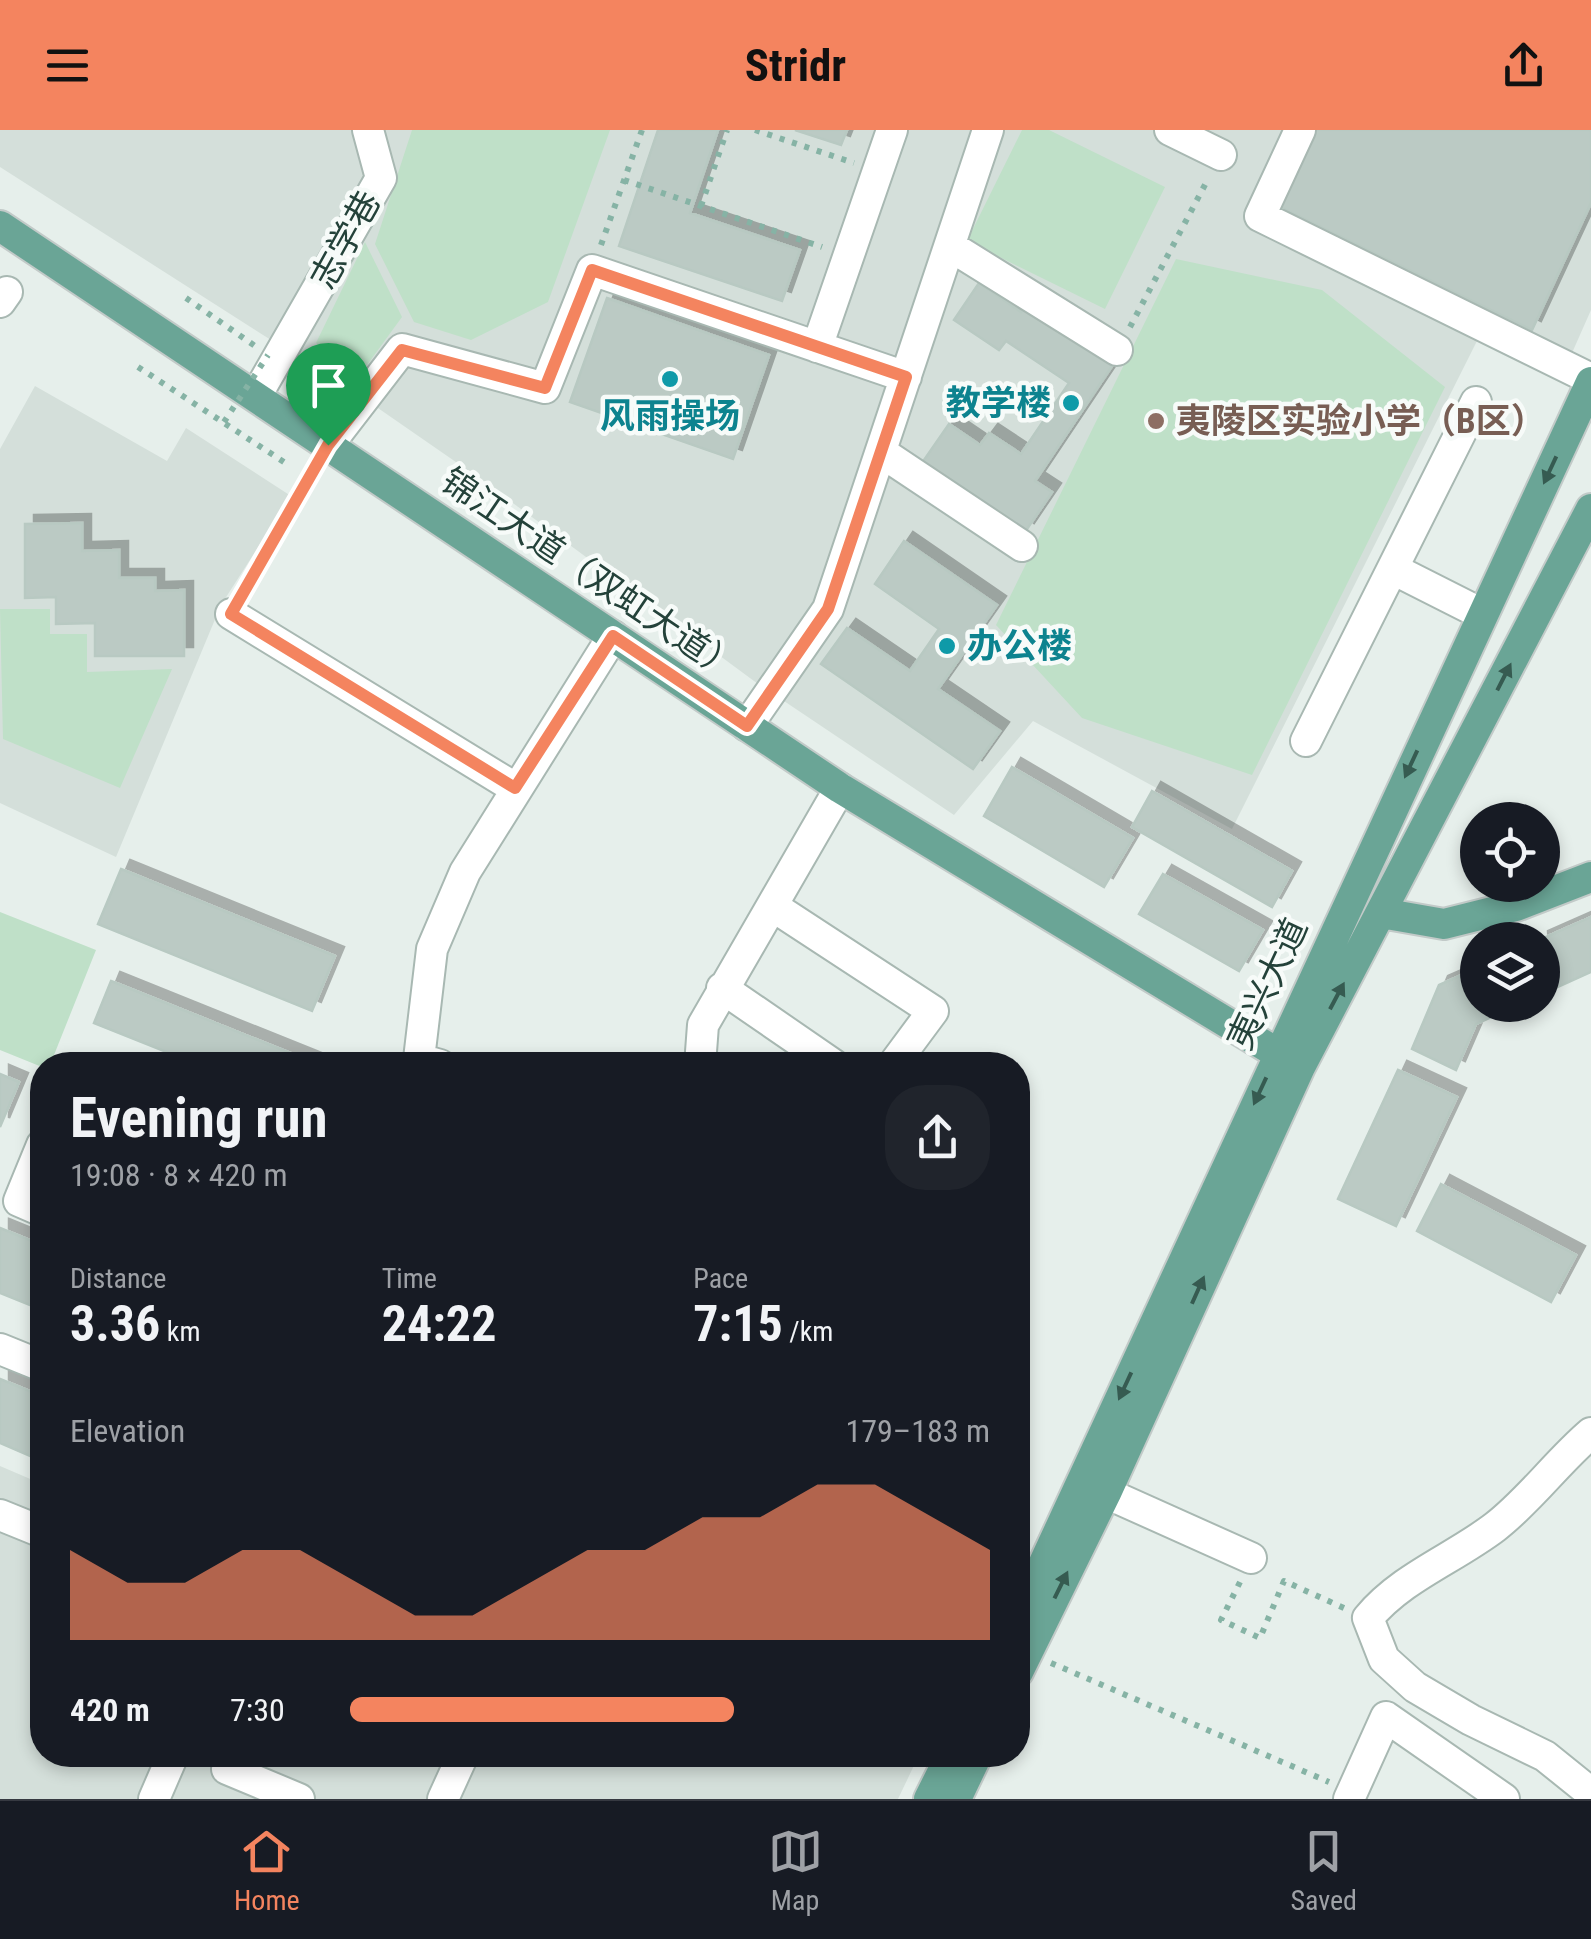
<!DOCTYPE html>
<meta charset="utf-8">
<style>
:root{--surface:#171b24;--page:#20242c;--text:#f1f3f6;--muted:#9ea1a6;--line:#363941;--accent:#f4845f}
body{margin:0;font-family:"Roboto Condensed","Noto Sans SC",sans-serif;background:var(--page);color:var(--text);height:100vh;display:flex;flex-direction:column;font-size:38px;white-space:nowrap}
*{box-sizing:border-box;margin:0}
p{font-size:32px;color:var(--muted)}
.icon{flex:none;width:55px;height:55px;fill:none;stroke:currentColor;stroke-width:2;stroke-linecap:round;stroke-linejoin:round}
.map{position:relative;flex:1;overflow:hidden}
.details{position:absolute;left:30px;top:922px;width:1000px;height:715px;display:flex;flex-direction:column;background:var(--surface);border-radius:40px;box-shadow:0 5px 15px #0003}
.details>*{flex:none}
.buttons{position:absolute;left:1460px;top:672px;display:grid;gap:20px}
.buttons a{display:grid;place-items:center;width:100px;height:100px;border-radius:50%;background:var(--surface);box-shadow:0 5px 15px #0003;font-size:50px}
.pin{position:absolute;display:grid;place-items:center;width:85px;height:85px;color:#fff;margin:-102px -42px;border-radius:50% 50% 50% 0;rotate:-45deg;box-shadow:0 0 10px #0007}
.pin .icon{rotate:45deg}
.round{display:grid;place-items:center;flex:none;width:105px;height:105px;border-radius:40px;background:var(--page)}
.head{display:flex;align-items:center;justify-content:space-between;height:170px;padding:0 40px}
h1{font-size:55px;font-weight:700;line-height:75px}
.stats{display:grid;grid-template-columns:repeat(3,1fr);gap:15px;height:170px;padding:10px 40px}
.stats div{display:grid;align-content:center}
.stats b{font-size:50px;font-weight:700}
.stats small{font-size:28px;font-weight:400}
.stats p{font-size:28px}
.chart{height:280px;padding:20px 40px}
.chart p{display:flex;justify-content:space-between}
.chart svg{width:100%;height:180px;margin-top:10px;fill:var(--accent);opacity:.7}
ul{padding:0 40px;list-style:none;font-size:32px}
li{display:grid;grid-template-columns:160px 120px 1fr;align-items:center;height:75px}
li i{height:25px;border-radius:12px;background:var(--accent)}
header{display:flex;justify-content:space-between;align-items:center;height:130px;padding:0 40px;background:var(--accent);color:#111;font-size:45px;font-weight:700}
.tabs{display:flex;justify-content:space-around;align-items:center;height:140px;border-top:2px solid var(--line);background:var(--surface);font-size:28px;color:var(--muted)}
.tabs a{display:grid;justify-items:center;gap:5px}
.tabs .current{color:var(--accent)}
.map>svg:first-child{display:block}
.built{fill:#d4dfda}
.green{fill:#bfe0c8}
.building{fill:#bbcac4;stroke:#b8c9c2;stroke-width:2.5;filter:url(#shadow)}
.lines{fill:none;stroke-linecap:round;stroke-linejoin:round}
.minor-casing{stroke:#a8b8b2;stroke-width:34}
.major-casing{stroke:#c2cac8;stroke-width:34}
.path{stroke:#86b3a5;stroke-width:6;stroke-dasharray:5 8;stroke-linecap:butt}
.minor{stroke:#fff;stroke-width:30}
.major{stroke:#6aa596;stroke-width:30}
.path-bridge{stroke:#86b3a5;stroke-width:6;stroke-dasharray:5 8;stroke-linecap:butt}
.oneway{fill:#365b51}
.route-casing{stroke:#fff;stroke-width:20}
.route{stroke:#f4845f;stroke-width:12}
.culture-dot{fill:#0f9aa8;stroke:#f7fbf9;stroke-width:4}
.education-dot{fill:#8d6e63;stroke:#f7fbf9;stroke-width:4}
.labels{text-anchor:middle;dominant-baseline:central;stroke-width:9;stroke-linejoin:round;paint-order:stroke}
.street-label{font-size:35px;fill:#24423a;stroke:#f7fbf9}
.culture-label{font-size:35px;font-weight:bold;fill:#0d838f;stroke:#f7fbf9;text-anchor:end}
.education-label{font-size:35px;font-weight:bold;fill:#785e54;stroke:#f7fbf9;text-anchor:start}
</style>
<header><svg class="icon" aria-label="menu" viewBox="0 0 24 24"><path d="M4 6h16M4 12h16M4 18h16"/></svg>Stridr<svg class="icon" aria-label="share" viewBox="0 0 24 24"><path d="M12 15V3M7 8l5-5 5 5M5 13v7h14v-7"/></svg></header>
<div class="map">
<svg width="1591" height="1669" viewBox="0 0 1591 1669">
<defs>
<filter id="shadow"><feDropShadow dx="9" dy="-9" stdDeviation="0" flood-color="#0004"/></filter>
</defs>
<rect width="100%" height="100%" fill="#e6efeb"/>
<path class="built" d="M0,0H356L371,49L282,217L0,37Z
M379,0H1591V180L1564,241L1481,203L1232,699L1033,591L954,685L754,551L479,348L297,222L390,46Z
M35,256L167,331L186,298L291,366L221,475L116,727L0,673V319Z
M0,1336L42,1354V1625H919L898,1669H0Z"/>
<path class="green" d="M412,0H610L548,172L471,210L414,192L375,114Z
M1022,0H1049L1165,57L1105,179L967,111Z
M365,112L402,187L359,246L316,213Z
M1176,129L1322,160L1445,257L1252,645L1082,588L996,495Z
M0,479H50V504H87V542L172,539L120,658L3,609Z
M0,782L96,820L50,935L42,937L0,920Z"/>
<path class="building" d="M658,0H718L690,83L800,120L782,171L619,116Z
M795,0H847L841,15Z
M1310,0H1591V73L1532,200L1276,75Z
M979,153L1021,182L1025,177L1112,236L1035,351L1052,362L1025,402L922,333L949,294L980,315L989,303L1021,324L1069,253L1006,211L999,220L954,190Z
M607,168L769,225L733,329L570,272Z
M82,393V421L119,420V448H155V461L184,460V526H95V493L56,494V467L25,468V394Z
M904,411L997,475L938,559L1000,601L973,639L821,534L847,498L910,541L939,499L875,454Z
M1012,637L1133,708L1104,757L984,686Z
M1152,661L1292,741L1272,777L1132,697Z
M121,739L335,826L312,881L98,794Z
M1163,744L1263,800L1239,841L1139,784Z
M1591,787V842L1542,864L1539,810Z
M1478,838V875H1518L1476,894L1456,940L1412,919L1439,855Z
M111,851L320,935H199L94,893Z
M1398,940L1457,967L1396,1096L1338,1069Z
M0,944L19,952L0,997Z
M1441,1054L1576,1125L1551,1172L1417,1101Z
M0,1098L42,1115V1180L0,1163Z
M0,1249L42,1266V1331L0,1313Z"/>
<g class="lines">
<g class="minor-casing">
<path id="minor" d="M1170,0L1221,25
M1300,0L1260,86L1591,249
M950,116L1117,220
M0,172L7,162
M817,217L892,0
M256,266L381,48L368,0
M328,315L402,219L545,258L592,140L906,247
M881,322L1022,416
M1393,439L1482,484
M231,484L515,658
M747,596L828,479L988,0
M1306,611L1476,272
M774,777L933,881L893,935
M722,858L834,935
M440,935L419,929L432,819L465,742L613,506
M700,935L703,895L840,658
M42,1015L19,1071L42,1081
M0,1219L42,1236
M1591,1303C1557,1332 1530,1370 1495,1397C1453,1429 1402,1447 1368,1488L1384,1529L1415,1557L1471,1590L1545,1626L1591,1663
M1106,1363L1251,1428
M0,1385L42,1402
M227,1639L299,1669
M154,1669L173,1625
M443,1669L463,1625
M1349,1669L1386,1587L1504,1669"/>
</g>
<g class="major-casing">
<path id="major" d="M0,96L840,658L1300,937
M1381,783L1444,794L1516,776L1591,747
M1018,1489L1591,252
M1018,1542L1106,1363L1300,937L1591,379
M929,1669L951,1625
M956,1669L977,1625"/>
</g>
<path class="path" d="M755,0L854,33
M624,50L822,117
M701,76L727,0
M601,115L642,0
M186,168L255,216
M1130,197L1208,49
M138,237L284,332
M298,245L330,266
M244,461L315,338
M1240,1452L1221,1490L1260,1508L1284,1451L1344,1478
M1051,1533L1329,1652"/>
<use href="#minor" class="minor"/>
<use href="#major" class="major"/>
<path class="path-bridge" d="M224,292L268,225"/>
</g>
<defs><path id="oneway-solid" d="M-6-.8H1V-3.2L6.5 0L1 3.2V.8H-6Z" transform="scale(2.5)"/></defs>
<g class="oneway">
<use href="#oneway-solid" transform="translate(1550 340) rotate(115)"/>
<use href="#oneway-solid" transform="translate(1504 547) rotate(-63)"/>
<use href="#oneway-solid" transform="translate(1411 634) rotate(115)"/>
<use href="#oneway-solid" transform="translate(1337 866) rotate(-62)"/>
<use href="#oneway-solid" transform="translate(1260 961) rotate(115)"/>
<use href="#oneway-solid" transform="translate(1198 1160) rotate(-66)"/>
<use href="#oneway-solid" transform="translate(1125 1256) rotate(115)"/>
<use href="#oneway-solid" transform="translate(1061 1455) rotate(-64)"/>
</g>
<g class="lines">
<g class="route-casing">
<path id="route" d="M592,140L906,247L828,479L747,596L613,506L515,658L231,484L328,315L402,220L545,258Z"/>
</g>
<use href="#route" class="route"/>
</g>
<g class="culture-dot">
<circle cx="670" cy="249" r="10"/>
<circle cx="1071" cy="273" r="10"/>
<circle cx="947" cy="516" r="10"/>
</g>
<circle class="education-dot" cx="1156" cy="291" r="10"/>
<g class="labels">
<g class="street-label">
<text transform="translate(346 110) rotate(-61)">志学巷</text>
<text transform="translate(590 445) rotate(34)">锦江大道（双虹大道）</text>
<text transform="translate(1268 854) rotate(-65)">夷兴大道</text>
</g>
<g class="culture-label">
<text x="1051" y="273">教学楼</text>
<text x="670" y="286" text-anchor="middle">风雨操场</text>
<text x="967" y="516" text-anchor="start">办公楼</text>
</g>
<g class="education-label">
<text x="1176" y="291">夷陵区实验小学（B区）</text>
</g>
</g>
</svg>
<div class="buttons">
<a><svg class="icon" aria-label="locate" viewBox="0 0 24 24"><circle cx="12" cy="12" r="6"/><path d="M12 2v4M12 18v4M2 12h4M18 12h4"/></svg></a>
<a><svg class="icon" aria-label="layers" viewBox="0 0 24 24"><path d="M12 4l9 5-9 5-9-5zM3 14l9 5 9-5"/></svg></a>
</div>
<div class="pin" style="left:328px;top:315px;background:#1e9e55"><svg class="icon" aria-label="arrive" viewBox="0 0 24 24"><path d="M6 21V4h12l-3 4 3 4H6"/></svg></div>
<section class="details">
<div class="head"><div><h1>Evening run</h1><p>19:08 · 8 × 420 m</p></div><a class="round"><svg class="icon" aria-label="share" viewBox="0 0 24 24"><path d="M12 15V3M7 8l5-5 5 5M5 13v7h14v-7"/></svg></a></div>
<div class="stats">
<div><p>Distance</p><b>3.36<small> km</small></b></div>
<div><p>Time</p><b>24:22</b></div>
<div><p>Pace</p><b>7:15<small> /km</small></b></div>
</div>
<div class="chart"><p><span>Elevation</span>179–183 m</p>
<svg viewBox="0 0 160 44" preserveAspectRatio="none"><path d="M0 44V22L10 30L20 30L30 22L40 22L50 30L60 38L70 38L80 30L90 22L100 22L110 14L120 14L130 6L140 6L150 14L160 22V44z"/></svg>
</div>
<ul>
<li><b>420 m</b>7:30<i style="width:60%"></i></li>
</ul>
</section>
</div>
<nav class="tabs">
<a class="current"><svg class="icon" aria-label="home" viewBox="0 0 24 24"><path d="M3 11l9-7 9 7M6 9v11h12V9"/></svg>Home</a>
<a><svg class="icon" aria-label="map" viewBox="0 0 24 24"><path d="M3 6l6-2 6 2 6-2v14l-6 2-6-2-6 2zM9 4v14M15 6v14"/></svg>Map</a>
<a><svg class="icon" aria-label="saved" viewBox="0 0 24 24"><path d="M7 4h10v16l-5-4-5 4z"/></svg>Saved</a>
</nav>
